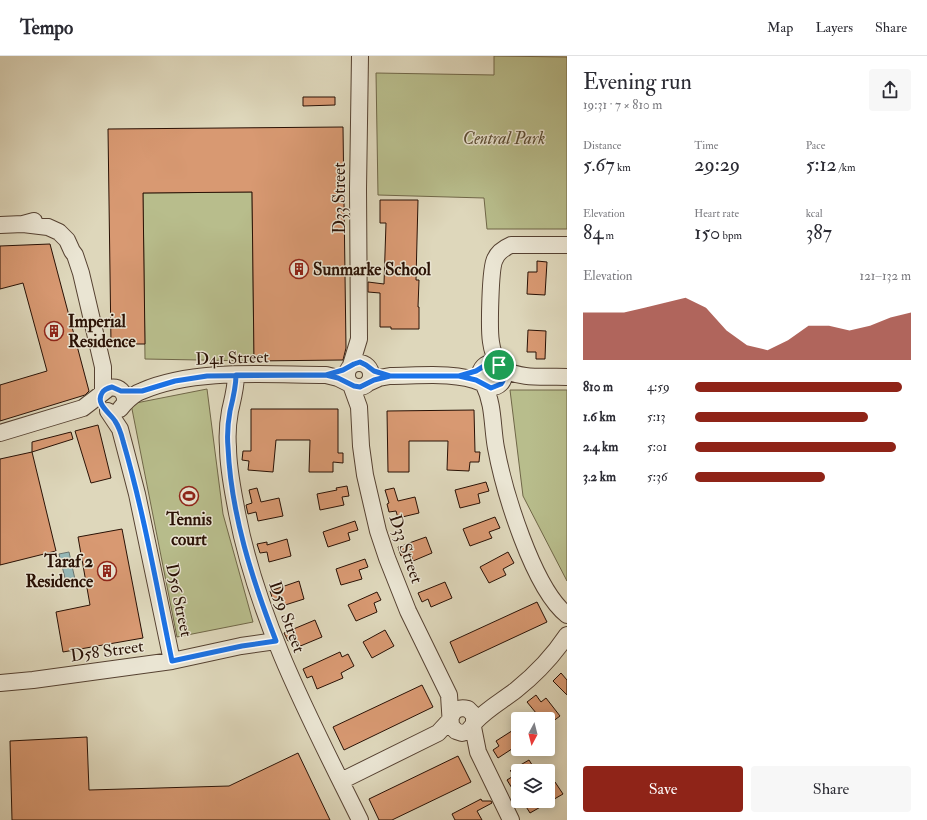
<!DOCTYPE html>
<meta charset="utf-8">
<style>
:root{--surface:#fff;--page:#f7f7f7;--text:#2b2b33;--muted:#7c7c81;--line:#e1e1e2;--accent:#8f2418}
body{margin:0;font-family:"IM FELL Double Pica",serif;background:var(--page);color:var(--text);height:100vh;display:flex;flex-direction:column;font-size:15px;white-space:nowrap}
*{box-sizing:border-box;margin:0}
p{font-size:13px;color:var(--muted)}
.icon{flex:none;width:22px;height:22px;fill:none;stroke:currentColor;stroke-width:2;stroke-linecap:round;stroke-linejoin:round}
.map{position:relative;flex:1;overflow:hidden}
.sheet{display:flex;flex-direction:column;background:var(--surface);width:360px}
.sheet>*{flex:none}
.needle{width:26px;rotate:187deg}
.buttons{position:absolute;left:511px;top:656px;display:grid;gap:8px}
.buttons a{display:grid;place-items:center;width:44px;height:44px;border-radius:4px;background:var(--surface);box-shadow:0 2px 10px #0003;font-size:20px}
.pin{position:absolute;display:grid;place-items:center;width:34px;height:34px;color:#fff;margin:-17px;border:2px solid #fff;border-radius:50%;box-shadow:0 1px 4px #0007}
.round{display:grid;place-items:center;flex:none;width:42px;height:42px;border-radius:4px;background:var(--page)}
.head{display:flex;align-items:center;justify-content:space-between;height:68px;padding:0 16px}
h1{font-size:22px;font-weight:600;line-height:30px}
.metrics{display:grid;grid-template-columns:repeat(3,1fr);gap:6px;height:68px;padding:4px 16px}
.metrics div{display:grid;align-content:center}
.metrics b{font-size:20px;font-weight:600}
.metrics small{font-size:11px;font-weight:400}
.metrics p{font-size:11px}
.chart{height:112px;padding:8px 16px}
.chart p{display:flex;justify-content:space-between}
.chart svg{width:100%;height:72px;margin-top:4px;fill:var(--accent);opacity:.7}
.primary-button{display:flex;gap:8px;margin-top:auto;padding:8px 16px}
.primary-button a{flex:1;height:46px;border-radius:4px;background:var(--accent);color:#fff;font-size:16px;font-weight:600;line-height:46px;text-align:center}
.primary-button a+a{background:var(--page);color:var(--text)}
ul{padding:0 16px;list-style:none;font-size:13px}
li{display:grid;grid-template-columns:64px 48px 1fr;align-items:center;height:30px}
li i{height:10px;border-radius:5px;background:var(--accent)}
header{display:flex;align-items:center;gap:24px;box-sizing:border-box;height:56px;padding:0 20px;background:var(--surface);border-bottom:1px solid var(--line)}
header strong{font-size:19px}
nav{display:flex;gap:22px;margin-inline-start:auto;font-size:14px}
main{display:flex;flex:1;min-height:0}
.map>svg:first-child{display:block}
.green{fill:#b8bd8c;stroke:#706748}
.water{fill:#95b8b7;stroke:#6a7570}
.building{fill:#d89972;stroke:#291105}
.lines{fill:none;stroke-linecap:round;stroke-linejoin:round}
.minor-casing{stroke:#564232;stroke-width:18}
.minor{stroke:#eae5d3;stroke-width:16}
.route-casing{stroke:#fff;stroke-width:8}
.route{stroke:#1a73e8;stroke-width:5}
.labels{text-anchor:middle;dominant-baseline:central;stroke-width:3;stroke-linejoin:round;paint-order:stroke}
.park-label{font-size:17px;font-style:italic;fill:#5b4d34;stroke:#eae5d3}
.street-label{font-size:17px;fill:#291105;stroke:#eae5d3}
.poi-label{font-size:17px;font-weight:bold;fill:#291105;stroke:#eae5d3;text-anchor:start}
</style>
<header>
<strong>Tempo</strong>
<nav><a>Map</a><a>Layers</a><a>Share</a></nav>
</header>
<main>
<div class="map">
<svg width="567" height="764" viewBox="0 0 567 764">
<rect width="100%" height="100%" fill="#ded7bb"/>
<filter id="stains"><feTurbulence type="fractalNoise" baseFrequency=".005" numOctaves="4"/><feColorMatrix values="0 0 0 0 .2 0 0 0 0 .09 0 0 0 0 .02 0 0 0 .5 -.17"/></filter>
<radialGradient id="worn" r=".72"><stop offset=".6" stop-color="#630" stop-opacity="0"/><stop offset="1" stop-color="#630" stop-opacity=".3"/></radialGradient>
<path class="green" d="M494,0L567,1V173H487L484,142L378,139L376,17L494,19Z
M252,136L254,305L145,303L143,137Z
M207,333L223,458L253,566L177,581L131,348Z
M510,334H567V525L523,440Z"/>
<path class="water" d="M69,496L76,528L67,530L59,498Z"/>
<path class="building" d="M303,41H335V49L303,50Z
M343,71L346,292L343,304L254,305L252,136L143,137L145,288H111L108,73Z
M380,144H418L416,224H419L418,251H419V273H391V271H380V237L368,236V226L384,228L386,167H380Z
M50,188L89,335L85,339L0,365V329L47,315L23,227L0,233V190Z
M537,205L547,206L545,239L527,238L528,216H537Z
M528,274L546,275L545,303H536V296H527Z
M251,353H338V397H343V407L333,406V416H309L310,384H276L273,416L248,414L249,405L242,404L243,395H251Z
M474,354L475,396H480L479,406H470L469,415L447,414L448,385H409V416H388L387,355Z
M98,369L111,422L91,427L75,375Z
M71,376L73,383L32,396V386Z
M32,396L56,495L0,509V403Z
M486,426L489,435L478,438L480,447L460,452L455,434Z
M347,430L349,440L342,441L344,449L320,454L317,438L337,434L336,432Z
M257,432L261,446L279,442L283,460L258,465L256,456L248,458L246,449L252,447L249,434Z
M394,432L398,445L415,441L419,457L398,462L396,455L389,456L387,448L389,447L385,434Z
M495,461L500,472L489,476L492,482L470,490L463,473Z
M355,465L358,474L348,477L350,484L328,491L323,476Z
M122,473L143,582L63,596L56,556L90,549L78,481Z
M426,481L432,497L413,505L410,496L401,500L398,491Z
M287,483L291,500L269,506L267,496L260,497L257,488L267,486V489Z
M508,496L514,507L503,513L506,519L489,527L480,511Z
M365,503L368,511L359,514L362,523L341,529L336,513Z
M299,525L304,543L282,550L279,542L273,544L270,535Z
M445,526L452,542L431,551L428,543L422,546L418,537Z
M377,536L381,544L374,547L377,556L356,565L348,549Z
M537,546L547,566L459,607L450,586Z
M315,564L322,581L298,591L295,582L288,585L284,577Z
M385,574L394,590L372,602L363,586Z
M340,596L342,601L348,598L354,610L341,617L343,622L317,633L312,620L307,622L303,613Z
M561,617L567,624V639L553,625Z
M422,629L433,651L344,694L333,671Z
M536,639L541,646L546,642L560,660L548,669V663H541L527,646Z
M518,671V689L498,702L493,694L499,690L496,685Z
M87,681L89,734L229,730L298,697L330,764H12L10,685Z
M458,700L471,726L392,764H379L369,743Z
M529,704L536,715H510Z
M518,717V742L507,724Z
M555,726L563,738L530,757L525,749L532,745H548V731Z
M481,743L482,745H491L492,747L477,755L482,764H455L452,758Z"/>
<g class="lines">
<g class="minor-casing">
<path id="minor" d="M23,168L48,171L59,176L67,184L72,195L75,199L81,217L103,311V335
M0,169L23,168L34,165
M480 319a12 12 0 1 1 24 0a12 12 0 1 1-24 0Z
M347 319a12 12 0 1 1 24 0a12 12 0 1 1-24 0Z
M351,309L359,283L358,133L360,0
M499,309C495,302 492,294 491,286C489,274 490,212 495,203C498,196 504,192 511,189H567
M501,312C521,324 545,320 567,321
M236,319C236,331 233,342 230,355C228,366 227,379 228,391C228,413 233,435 237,457C258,566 311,665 360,764
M368,327L379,322L390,320C418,320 456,315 482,327
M351,329L359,351L361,390L365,419L378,475L387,502L408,555L449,639L451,670L456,675L462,677L468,675L474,668V659L468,653C460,651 454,653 451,661
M484,329C494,349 492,371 496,392C504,435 533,532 567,559
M125,347C130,342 136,337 142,335C196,312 269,319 326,319L338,322L350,328
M108,355L120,373L125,392L137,438L172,605
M0,377L83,352L109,332C119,330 126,336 125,347L120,353
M0,627L33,624L172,605L241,590L276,585
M475,666C488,652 502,645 516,634C536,618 553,600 567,579
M473,671L478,696L511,764
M341,725L438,677L450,664"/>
</g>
<use href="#minor" class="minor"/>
</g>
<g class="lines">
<g class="route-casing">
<path id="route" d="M499,309L496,308L489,307L476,315L459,320H390L374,324L360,331L354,330L338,322L326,319L207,320L175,325L142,335H121L112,331C108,332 104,333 102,337C95,348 110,357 115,365C119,371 121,377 123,385C144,457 157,532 172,605L242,590L276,585C252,523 231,458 228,391C227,380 228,366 230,355C233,343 236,331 236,319H326L343,314L354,308L360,306L366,309L374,315L390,320H459L476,324L491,332L501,328C506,321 505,315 499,309"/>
</g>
<use href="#route" class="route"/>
</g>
<defs>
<g id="building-ring" transform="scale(1)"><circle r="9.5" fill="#eae5d3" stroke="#8f2418" stroke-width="1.5"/><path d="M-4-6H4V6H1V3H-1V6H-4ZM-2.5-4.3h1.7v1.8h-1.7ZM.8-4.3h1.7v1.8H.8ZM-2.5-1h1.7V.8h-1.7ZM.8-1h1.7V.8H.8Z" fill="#8f2418"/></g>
<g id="stadium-ring" transform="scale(1)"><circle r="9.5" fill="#eae5d3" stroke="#8f2418" stroke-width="1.5"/><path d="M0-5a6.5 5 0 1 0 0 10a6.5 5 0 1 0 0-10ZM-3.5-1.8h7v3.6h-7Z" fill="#8f2418"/></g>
</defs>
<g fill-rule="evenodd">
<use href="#building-ring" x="299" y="213"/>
<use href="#building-ring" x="54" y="275"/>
<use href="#stadium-ring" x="189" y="440"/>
<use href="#building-ring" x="107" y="515"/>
</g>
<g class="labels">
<g class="park-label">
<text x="504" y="82">Central Park</text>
</g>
<g class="street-label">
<text transform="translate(339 142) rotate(-90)">D33 Street</text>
<text transform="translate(232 302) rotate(-2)">D41 Street</text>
<text transform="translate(406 493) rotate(71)">D33 Street</text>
<text transform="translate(179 544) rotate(78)">D56 Street</text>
<text transform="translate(287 561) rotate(70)">D59 Street</text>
<text transform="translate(107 595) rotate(-8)">D58 Street</text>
</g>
<g class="poi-label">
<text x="313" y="213">Sunmarke School</text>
<text x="68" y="265">Imperial<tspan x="68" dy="20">Residence</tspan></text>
<text x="189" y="463" text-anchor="middle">Tennis<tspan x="189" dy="20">court</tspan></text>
<text x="93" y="505" text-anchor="end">Taraf 2<tspan x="93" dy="20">Residence</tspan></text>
</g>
</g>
<rect width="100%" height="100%" filter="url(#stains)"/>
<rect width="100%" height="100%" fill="url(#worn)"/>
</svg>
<div class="buttons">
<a><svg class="needle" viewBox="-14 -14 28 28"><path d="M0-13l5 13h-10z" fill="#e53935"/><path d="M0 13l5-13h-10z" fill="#7c7c81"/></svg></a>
<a><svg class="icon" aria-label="layers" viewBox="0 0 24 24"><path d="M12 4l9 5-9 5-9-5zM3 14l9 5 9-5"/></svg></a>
</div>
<div class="pin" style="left:499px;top:309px;background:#1e9e55"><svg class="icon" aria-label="arrive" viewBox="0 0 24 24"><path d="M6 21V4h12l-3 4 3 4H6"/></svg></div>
</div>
<section class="sheet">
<div class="head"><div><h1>Evening run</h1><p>19:31 · 7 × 810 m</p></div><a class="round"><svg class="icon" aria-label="share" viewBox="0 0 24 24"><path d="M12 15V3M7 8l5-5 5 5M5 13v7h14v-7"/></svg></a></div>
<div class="metrics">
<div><p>Distance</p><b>5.67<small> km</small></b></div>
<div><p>Time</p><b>29:29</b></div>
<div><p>Pace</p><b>5:12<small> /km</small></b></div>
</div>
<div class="metrics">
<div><p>Elevation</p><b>84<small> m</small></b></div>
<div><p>Heart rate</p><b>150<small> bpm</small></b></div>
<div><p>kcal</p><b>387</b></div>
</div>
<div class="chart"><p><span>Elevation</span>121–132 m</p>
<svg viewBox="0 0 160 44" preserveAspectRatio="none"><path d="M0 44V15L10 15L20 15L30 12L40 9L50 6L60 12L70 26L80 35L90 38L100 32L110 23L120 23L130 26L140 23L150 18L160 15V44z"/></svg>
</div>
<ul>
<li><b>810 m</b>4:59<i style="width:96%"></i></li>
<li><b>1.6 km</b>5:13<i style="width:80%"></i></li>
<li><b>2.4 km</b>5:01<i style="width:93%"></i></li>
<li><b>3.2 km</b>5:36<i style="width:60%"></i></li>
</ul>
<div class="primary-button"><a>Save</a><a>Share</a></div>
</section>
</main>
